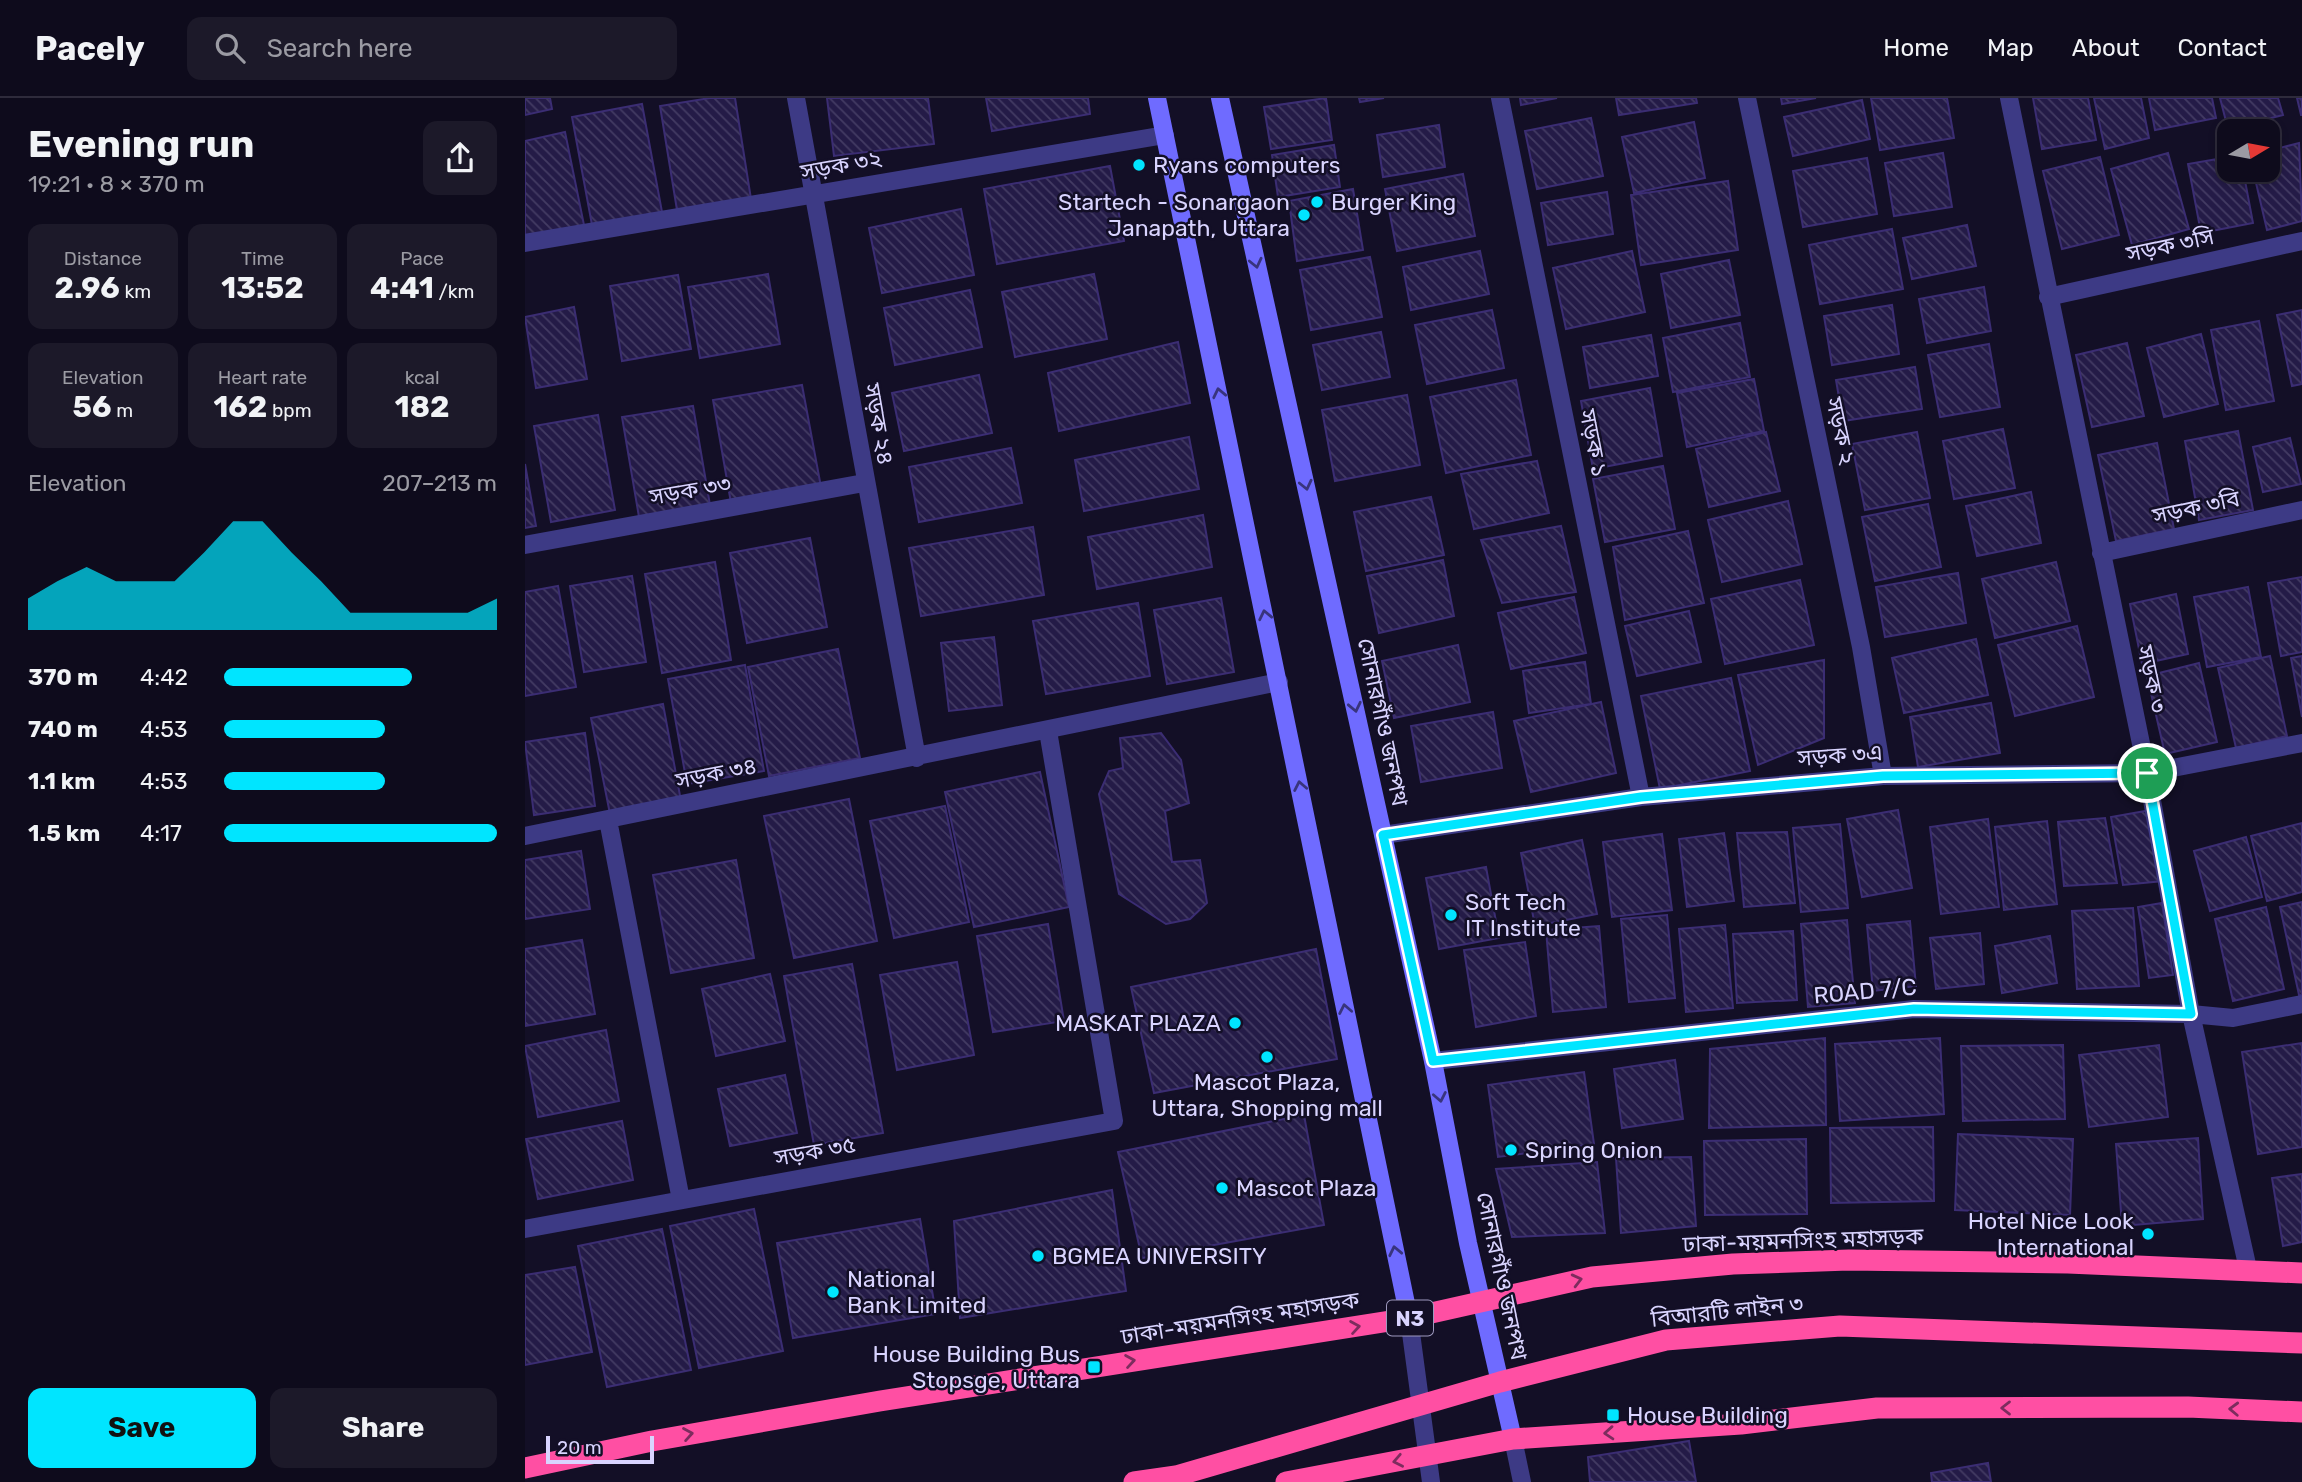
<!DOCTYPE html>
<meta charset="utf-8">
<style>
:root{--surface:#0e0b1c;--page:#1c1929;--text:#f1f3f6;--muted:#9b9ba3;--line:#2e2b3b;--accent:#00e5ff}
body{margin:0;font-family:Rubik,"Noto Sans Bengali",sans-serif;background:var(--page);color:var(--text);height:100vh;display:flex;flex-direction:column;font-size:26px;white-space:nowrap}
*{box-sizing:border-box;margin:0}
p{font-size:23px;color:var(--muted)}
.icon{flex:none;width:38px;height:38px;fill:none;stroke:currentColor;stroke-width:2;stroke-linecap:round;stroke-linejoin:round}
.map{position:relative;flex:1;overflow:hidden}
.sheet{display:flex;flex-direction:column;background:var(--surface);width:525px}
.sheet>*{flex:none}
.needle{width:46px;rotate:80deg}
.tools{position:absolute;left:1692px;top:21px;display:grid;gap:14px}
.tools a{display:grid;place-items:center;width:63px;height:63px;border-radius:14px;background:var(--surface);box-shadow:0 4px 10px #0003,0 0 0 2px var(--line);font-size:35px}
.scale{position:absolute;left:21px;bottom:18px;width:108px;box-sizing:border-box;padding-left:7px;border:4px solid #d9d4ff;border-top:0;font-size:19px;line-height:24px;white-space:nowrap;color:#d9d4ff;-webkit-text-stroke:5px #130f26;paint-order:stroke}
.pin{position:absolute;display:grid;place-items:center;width:60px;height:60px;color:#fff;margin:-30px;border:4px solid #fff;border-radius:50%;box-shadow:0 2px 7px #0007}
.round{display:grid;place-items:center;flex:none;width:74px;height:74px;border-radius:14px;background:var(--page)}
.headline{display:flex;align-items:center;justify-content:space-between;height:119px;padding:0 28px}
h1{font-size:38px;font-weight:700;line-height:52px}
.metrics{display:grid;grid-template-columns:repeat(3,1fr);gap:10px;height:119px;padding:7px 28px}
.metrics div{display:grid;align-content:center;border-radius:14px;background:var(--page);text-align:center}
.metrics b{font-size:30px;font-weight:700}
.metrics small{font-size:19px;font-weight:400}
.metrics p{font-size:19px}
.chart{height:196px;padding:14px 28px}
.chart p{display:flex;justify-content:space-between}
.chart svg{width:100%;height:126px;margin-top:7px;fill:var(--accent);opacity:.7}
.cta{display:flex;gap:14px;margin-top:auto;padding:14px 28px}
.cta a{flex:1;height:80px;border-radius:14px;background:var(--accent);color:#111;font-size:28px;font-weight:700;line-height:80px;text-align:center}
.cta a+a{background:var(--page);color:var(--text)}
ul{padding:0 28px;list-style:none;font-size:23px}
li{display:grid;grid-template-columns:112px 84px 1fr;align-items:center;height:52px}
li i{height:18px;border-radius:9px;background:var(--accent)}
header{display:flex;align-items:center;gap:42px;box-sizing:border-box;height:98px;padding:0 35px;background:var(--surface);border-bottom:2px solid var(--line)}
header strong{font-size:33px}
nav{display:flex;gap:38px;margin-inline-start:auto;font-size:24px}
.search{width:490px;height:63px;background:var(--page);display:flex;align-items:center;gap:18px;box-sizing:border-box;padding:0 24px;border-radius:14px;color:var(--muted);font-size:26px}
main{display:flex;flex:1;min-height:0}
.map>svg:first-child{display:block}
.building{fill:url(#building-back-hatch);stroke:#3b2d73;stroke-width:2}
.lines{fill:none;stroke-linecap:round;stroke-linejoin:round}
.street{stroke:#3d3a85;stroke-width:18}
.secondary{stroke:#6f6bff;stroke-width:18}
.highway{stroke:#ff4fa3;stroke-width:21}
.oneway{stroke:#38347d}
.oneway2{stroke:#7d2c5e}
.route-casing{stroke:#fff;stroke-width:14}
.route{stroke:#00e5ff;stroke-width:9}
.poi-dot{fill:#00e5ff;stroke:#130f26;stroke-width:2.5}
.labels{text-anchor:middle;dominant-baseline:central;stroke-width:5;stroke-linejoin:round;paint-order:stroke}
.shield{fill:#130f26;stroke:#9e99be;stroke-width:2}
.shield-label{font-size:21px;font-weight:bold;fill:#d9d4ff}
.street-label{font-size:23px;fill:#d9d4ff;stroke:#130f26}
.poi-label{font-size:23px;fill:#d9d4ff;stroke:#130f26;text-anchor:start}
</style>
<header>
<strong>Pacely</strong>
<div class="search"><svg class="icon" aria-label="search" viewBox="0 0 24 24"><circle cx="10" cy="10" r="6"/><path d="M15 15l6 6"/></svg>Search here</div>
<nav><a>Home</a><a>Map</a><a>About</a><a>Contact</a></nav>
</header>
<main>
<section class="sheet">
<div class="headline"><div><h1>Evening run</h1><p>19:21 · 8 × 370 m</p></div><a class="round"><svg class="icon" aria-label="share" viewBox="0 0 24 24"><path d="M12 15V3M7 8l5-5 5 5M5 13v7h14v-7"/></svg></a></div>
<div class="metrics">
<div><p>Distance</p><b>2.96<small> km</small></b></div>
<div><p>Time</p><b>13:52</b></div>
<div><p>Pace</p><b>4:41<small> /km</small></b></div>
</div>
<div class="metrics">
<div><p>Elevation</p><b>56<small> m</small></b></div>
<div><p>Heart rate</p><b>162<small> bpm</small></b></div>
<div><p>kcal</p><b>182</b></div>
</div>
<div class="chart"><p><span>Elevation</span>207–213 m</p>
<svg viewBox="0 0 160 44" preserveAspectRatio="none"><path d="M0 44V33L10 27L20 22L30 27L40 27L50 27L60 17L70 6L80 6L90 17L100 27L110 38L120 38L130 38L140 38L150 38L160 33V44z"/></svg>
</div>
<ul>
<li><b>370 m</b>4:42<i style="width:69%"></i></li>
<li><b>740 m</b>4:53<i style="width:59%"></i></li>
<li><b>1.1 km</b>4:53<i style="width:59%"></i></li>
<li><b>1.5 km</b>4:17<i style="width:100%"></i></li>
</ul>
<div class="cta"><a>Save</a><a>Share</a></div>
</section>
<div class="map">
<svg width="1777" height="1384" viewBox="0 0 1777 1384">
<defs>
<pattern id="building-back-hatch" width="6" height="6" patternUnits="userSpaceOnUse" patternTransform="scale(1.75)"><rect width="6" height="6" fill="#241b47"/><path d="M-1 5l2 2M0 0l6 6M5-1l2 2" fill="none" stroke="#433b63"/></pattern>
</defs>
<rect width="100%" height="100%" fill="#130f26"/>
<path class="building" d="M0,0H25L27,11L0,17Z
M185,0H210L226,101L152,112L135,8Z
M302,0H403L409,46L309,58Z
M461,0H563L565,16L467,33Z
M801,0L807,42L746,51L739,9Z
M834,0H859L835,4Z
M995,0H1032L996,7Z
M1091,0H1171L1172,5L1094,17Z
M1256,0H1291L1257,6Z
M1346,0H1422L1429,40L1355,52Z
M1508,0H1563L1571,42L1517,51Z
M1569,0H1616L1624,40L1580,51Z
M1624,0H1687L1691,20L1630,32Z
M1695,0H1753L1758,17L1703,31Z
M1772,0H1777V17H1776Z
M1337,2L1345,41L1268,58L1259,19Z
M117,6L137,114L67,127L47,19Z
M1066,20L1078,78L1012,91L1000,33Z
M1169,24L1180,80L1109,95L1097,39Z
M914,27L920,69L858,79L852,37Z
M40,34L59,127L0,140V43Z
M1774,45L1777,123L1742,132L1728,72H1743V53Z
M809,47L815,89L753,99L747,57Z
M1418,55L1427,109L1369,118L1360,65Z
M1643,55L1664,131L1607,147L1586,71Z
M1575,59L1594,137L1537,151L1518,73Z
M1704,59V72H1718L1728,125L1676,135L1663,66Z
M1342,60L1352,116L1278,129L1268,73Z
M585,68L599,143L472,166L459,91Z
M938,76L950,138L872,153L860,91Z
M1203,83L1213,152L1116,167L1106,97Z
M828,91L838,152L772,163L764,103Z
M1082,94L1088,136L1023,147L1016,105Z
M436,111L449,177L357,195L344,130Z
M1442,127L1451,168L1387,181L1378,140Z
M1367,131L1378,191L1295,206L1284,147Z
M955,153L964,196L886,212L878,169Z
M1107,153L1120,214L1041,231L1028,170Z
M845,159L857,219L786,232L775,172Z
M1204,162L1215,217L1146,230L1136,176Z
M243,176L255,246L175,260L163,189Z
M569,176L582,241L490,259L477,194Z
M153,177L166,251L97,263L85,188Z
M1459,189L1466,233L1402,245L1394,201Z
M445,192L457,249L370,267L359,210Z
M1367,207L1374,256L1307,267L1299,218Z
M49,209L62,281L11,290L0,219Z
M967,212L979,270L902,286L890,227Z
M1777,212V286L1767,288L1752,217Z
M1734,223L1749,303L1701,312L1686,232Z
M1215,225L1225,279L1148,294L1138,240Z
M856,234L865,279L797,292L788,247Z
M1676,236L1693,306L1639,319L1622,250Z
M1126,237L1133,278L1065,290L1058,249Z
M653,244L665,305L534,333L523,275Z
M1602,245L1619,318L1567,329L1551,257Z
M1464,246L1475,309L1415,319L1403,257Z
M1390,269L1397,311L1318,323L1311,282Z
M454,277L467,335L379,353L367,295Z
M1229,281L1239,333L1162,349L1152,295Z
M991,282L1006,357L921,375L905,299Z
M277,287L296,389L206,405L188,302Z
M1125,290L1137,358L1068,371L1056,303Z
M882,297L895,367L810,383L797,312Z
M168,308L185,407L114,419L97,319Z
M73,317L90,412L26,424L9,328Z
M1478,331L1490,390L1429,401L1418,343Z
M1713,333L1728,412L1674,422L1660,343Z
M1241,334L1255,393L1184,409L1171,351Z
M1392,334L1405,400L1340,412L1327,346Z
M664,339L674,391L559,413L550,362Z
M1765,340L1776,386L1738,394L1728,349Z
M1632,345L1649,431L1591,443L1573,357Z
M486,350L497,405L394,424L384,369Z
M1012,363L1024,415L949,431L936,376Z
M0,366L11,428L0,430Z
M1138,368L1150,431L1080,444L1068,381Z
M1506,394L1516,445L1452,458L1441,408Z
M906,399L919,457L841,473L829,414Z
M1263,403L1277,466L1197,484L1183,422Z
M1403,406L1416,469L1350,483L1337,419Z
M678,417L687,469L572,491L563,439Z
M1036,428L1051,494L977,505L956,442Z
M508,429L519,497L396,518L384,450Z
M1163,433L1179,505L1100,522L1088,449Z
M285,440L302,529L222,545L205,455Z
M918,462L929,518L854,535L842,478Z
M190,464L206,562L137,575L120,476Z
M1531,464L1545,523L1470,540L1457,481Z
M1433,475L1441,525L1360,539L1351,489Z
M107,478L121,564L59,574L45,488Z
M1777,479V554L1756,558L1743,485Z
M1275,482L1289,547L1200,566L1186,501Z
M33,488L51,589L0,598V494Z
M1723,489L1736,559L1682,569L1669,499Z
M1651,496L1663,556L1617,566L1605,506Z
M1049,499L1061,555L986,571L973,515Z
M696,500L709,574L642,586L629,512Z
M613,505L625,578L521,596L508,523Z
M1164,513L1176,564L1112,578L1100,528Z
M1552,528L1569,599L1490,618L1473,547Z
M469,539L477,607L424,613L416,545Z
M1451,541L1463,597L1379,615L1367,560Z
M933,547L945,604L869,620L857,563Z
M313,551L335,660L244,678L223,569Z
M1745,558L1762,638L1711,650L1693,570Z
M1777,558V619L1766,560Z
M1299,562V640L1233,667L1213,577Z
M1060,564L1066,606L1004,615L998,573Z
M1674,565L1692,644L1640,656L1622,578Z
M220,567L239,673L162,686L143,581Z
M1206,580L1225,673L1135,691L1116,598Z
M1076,604L1091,675L1006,694L989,623Z
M1466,605L1475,655L1393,669L1385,619Z
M138,606L156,703L85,716L66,620Z
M968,614L977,670L896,684L886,628Z
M60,635L70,708L9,717L0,644Z
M636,635L656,662L664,705L640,713L647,764L675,762L682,805L665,821L641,826L594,796L574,696L584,673L598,670L595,640Z
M515,674L544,809L449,829L420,694Z
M324,701L352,843L269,860L239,718Z
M420,708L444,824L369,840L345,723Z
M1373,712L1387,790L1337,799L1322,721Z
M1626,712L1638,783L1598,787L1586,719Z
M1580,720L1592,785L1539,788L1533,724Z
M1463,721L1474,809L1416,816L1405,729Z
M1522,723L1532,806L1479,812L1470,729Z
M1777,725V794L1742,803L1726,738Z
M1315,726L1323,810L1276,814L1268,730Z
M1262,734L1270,805L1219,809L1212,735Z
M1199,735L1209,803L1162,809L1154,741Z
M1137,736L1147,812L1087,819L1078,744Z
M1721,739L1737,799L1685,813L1669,753Z
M1057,742L1072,816L1010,828L996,755Z
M56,753L65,811L0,821V762Z
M211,762L229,860L146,875L128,777Z
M961,769L974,840L914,851L901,780Z
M1777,804V897H1774L1755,809Z
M1637,805L1648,877L1624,880L1613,809Z
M1741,809L1759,891L1708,903L1690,821Z
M1608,810L1614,888L1552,891L1547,813Z
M1142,817L1150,900L1104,904L1096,821Z
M1322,822L1330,905L1283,909L1276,826Z
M1385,823L1391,888L1348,893L1342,827Z
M523,826L539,923L468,934L452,838Z
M1200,827L1208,910L1161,914L1154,831Z
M1074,828L1081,909L1028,914L1021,832Z
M1268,833L1272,902L1212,905L1208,836Z
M1455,835L1459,886L1411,891L1405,840Z
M1525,838L1532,885L1477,895L1470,848Z
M57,842L70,916L0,928V851Z
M1000,844L1011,918L951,929L939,852Z
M791,851L812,961L629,995L606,889Z
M432,864L449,957L372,972L355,877Z
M327,866L358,1035L289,1047L259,878Z
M245,876L260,943L191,958L177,891Z
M81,932L94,1003L13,1019L0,948Z
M1300,940L1301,1027L1184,1030L1185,951Z
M1415,940L1419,1016L1315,1023L1310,946Z
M1777,945V1049L1733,1056L1717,954Z
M1538,947L1540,1021L1438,1023L1436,948Z
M1634,947L1643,1019L1564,1029L1554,957Z
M1150,962L1158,1021L1097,1030L1089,971Z
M1059,974L1069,1046L973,1059L963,987Z
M260,977L272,1035L205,1048L193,991Z
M779,1017L799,1127L617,1160L593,1054Z
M97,1023L108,1082L13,1101L1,1041Z
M1408,1029L1409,1103L1306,1105L1305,1030Z
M1433,1036L1548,1041L1545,1117L1430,1112Z
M1673,1040L1678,1121L1597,1128L1591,1046Z
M1281,1041L1282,1116L1180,1117L1179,1043Z
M1166,1059L1171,1128L1096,1135L1091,1060Z
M1072,1064L1080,1135L987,1139L971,1071Z
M1777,1076V1144L1758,1148L1747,1080Z
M587,1092L601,1193L435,1220L429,1123Z
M229,1111L258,1253L174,1270L145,1128Z
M395,1121L411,1216L268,1240L252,1145Z
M137,1131L166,1272L82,1289L53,1148Z
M50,1169L67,1254L0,1267V1177Z
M1164,1343L1171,1384H1065L1063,1359Z
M1463,1365L1466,1384H1407L1406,1375Z"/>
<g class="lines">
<path class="street" d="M271,0L392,660
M975,0L1116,699
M1222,0L1336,549L1358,678
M1484,0L1622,675L1666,916L1723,1171
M0,145L640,37
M1523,199L1777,143
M0,447L339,385
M1576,455L1777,412
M83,722L156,1102
M858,737L1116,699L1358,678L1622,675L1777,645
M0,738L754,584
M908,963L1389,911L1666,916L1708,920L1777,906
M0,1131L589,1023L523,633
M884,1220L906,1384
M988,1341L997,1384"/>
<path class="secondary" d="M632,0L884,1220
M695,0L908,963L943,1145L988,1341"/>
<path class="highway" d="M0,1370L127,1343L355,1303L884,1220L1067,1179L1208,1166L1324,1162L1543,1165L1777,1175
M609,1384L651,1378L975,1284L1141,1242L1315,1228L1777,1245
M761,1384L988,1341L1216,1326L1352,1310L1663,1309L1777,1314"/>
</g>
<defs><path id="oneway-chevron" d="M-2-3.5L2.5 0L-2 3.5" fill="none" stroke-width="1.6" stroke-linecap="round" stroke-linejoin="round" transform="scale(1.75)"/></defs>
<g class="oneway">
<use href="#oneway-chevron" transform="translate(731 165) rotate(77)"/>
<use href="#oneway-chevron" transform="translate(694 295) rotate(-102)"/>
<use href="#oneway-chevron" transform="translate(781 387) rotate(77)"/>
<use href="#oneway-chevron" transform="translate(740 517) rotate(-102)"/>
<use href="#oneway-chevron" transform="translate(830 609) rotate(78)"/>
<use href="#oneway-chevron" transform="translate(775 688) rotate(-101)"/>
<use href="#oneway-chevron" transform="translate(820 911) rotate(-101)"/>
<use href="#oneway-chevron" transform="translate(915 999) rotate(79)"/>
<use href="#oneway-chevron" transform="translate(870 1153) rotate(-102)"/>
</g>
<g class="oneway2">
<use href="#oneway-chevron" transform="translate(1052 1182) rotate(-14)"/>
<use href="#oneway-chevron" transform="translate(830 1229) rotate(-9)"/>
<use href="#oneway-chevron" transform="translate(605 1263) rotate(-9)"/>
<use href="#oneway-chevron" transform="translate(1481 1310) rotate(180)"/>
<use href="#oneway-chevron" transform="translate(1709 1311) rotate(-178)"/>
<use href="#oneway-chevron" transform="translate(1084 1335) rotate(176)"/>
<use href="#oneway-chevron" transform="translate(163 1336) rotate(-10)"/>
<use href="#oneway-chevron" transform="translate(873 1363) rotate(169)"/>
</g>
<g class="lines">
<g class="route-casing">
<path id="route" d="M1622,675L1666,916L1389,911L908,963L858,737L1116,699L1358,678Z"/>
</g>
<use href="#route" class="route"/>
</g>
<g class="poi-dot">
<circle cx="614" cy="67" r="7"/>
<circle cx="792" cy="104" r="7"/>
<circle cx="779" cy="117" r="7"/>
<circle cx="926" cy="817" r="7"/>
<circle cx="710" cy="925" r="7"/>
<circle cx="742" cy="959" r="7"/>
<circle cx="986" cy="1052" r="7"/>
<circle cx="697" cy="1090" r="7"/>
<circle cx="1623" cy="1136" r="7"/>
<circle cx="513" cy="1158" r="7"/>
<circle cx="308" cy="1194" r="7"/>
<rect x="562" y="1262" width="14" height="14" rx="3.5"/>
<rect x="1081" y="1310" width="14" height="14" rx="3.5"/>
</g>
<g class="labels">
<rect class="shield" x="862" y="1202.5" width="46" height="35" rx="5"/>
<g class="shield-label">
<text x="885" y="1220">N3</text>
</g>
<g class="street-label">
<text transform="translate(316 67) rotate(-10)">সড়ক ৩২</text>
<text transform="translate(1645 147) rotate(-12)">সড়ক ৩সি</text>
<text transform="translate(354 326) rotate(80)">সড়ক ২৪</text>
<text transform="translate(1316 333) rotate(78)">সড়ক ২</text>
<text transform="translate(1069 345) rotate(79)">সড়ক ১</text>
<text transform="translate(165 392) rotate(-10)">সড়ক ৩৩</text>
<text transform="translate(1671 409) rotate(-12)">সড়ক ৩বি</text>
<text transform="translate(1627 581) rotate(78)">সড়ক ৩</text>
<text transform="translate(858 624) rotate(78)">সোনারগাঁও জনপথ</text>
<text transform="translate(1315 657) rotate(-4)">সড়ক ৩এ</text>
<text transform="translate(191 675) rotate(-11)">সড়ক ৩৪</text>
<text transform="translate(1340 893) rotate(-5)">ROAD 7/C</text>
<text transform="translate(290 1053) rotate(-10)">সড়ক ৩৫</text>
<text transform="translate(1278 1142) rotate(-2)">ঢাকা-ময়মনসিংহ মহাসড়ক</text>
<text transform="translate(977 1178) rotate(78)">সোনারগাঁও জনপথ</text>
<text transform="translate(1202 1213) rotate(-6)">বিআরটি লাইন ৩</text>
<text transform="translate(715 1220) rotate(-9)">ঢাকা-ময়মনসিংহ মহাসড়ক</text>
</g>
<g class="poi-label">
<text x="628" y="67">Ryans computers</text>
<text x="765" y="104" text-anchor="end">Startech - Sonargaon<tspan x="765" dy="26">Janapath, Uttara</tspan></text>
<text x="806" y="104">Burger King</text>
<text x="940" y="804">Soft Tech<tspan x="940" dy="26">IT Institute</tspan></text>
<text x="696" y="925" text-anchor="end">MASKAT PLAZA</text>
<text x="742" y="984" text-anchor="middle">Mascot Plaza,<tspan x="742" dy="26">Uttara, Shopping mall</tspan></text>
<text x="1000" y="1052">Spring Onion</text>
<text x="711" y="1090">Mascot Plaza</text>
<text x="1609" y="1123" text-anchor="end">Hotel Nice Look<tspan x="1609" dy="26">International</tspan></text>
<text x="527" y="1158">BGMEA UNIVERSITY</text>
<text x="322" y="1181">National<tspan x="322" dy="26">Bank Limited</tspan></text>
<text x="555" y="1256" text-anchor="end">House Building Bus<tspan x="555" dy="26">Stopsge, Uttara</tspan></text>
<text x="1102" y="1317">House Building</text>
</g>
</g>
</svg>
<div class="tools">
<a><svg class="needle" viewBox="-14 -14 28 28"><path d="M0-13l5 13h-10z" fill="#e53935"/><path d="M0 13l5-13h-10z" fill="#9b9ba3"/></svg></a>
</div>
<div class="scale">20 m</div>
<div class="pin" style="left:1622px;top:675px;background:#1e9e55"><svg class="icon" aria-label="arrive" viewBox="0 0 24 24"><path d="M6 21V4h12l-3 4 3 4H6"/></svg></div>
</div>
</main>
